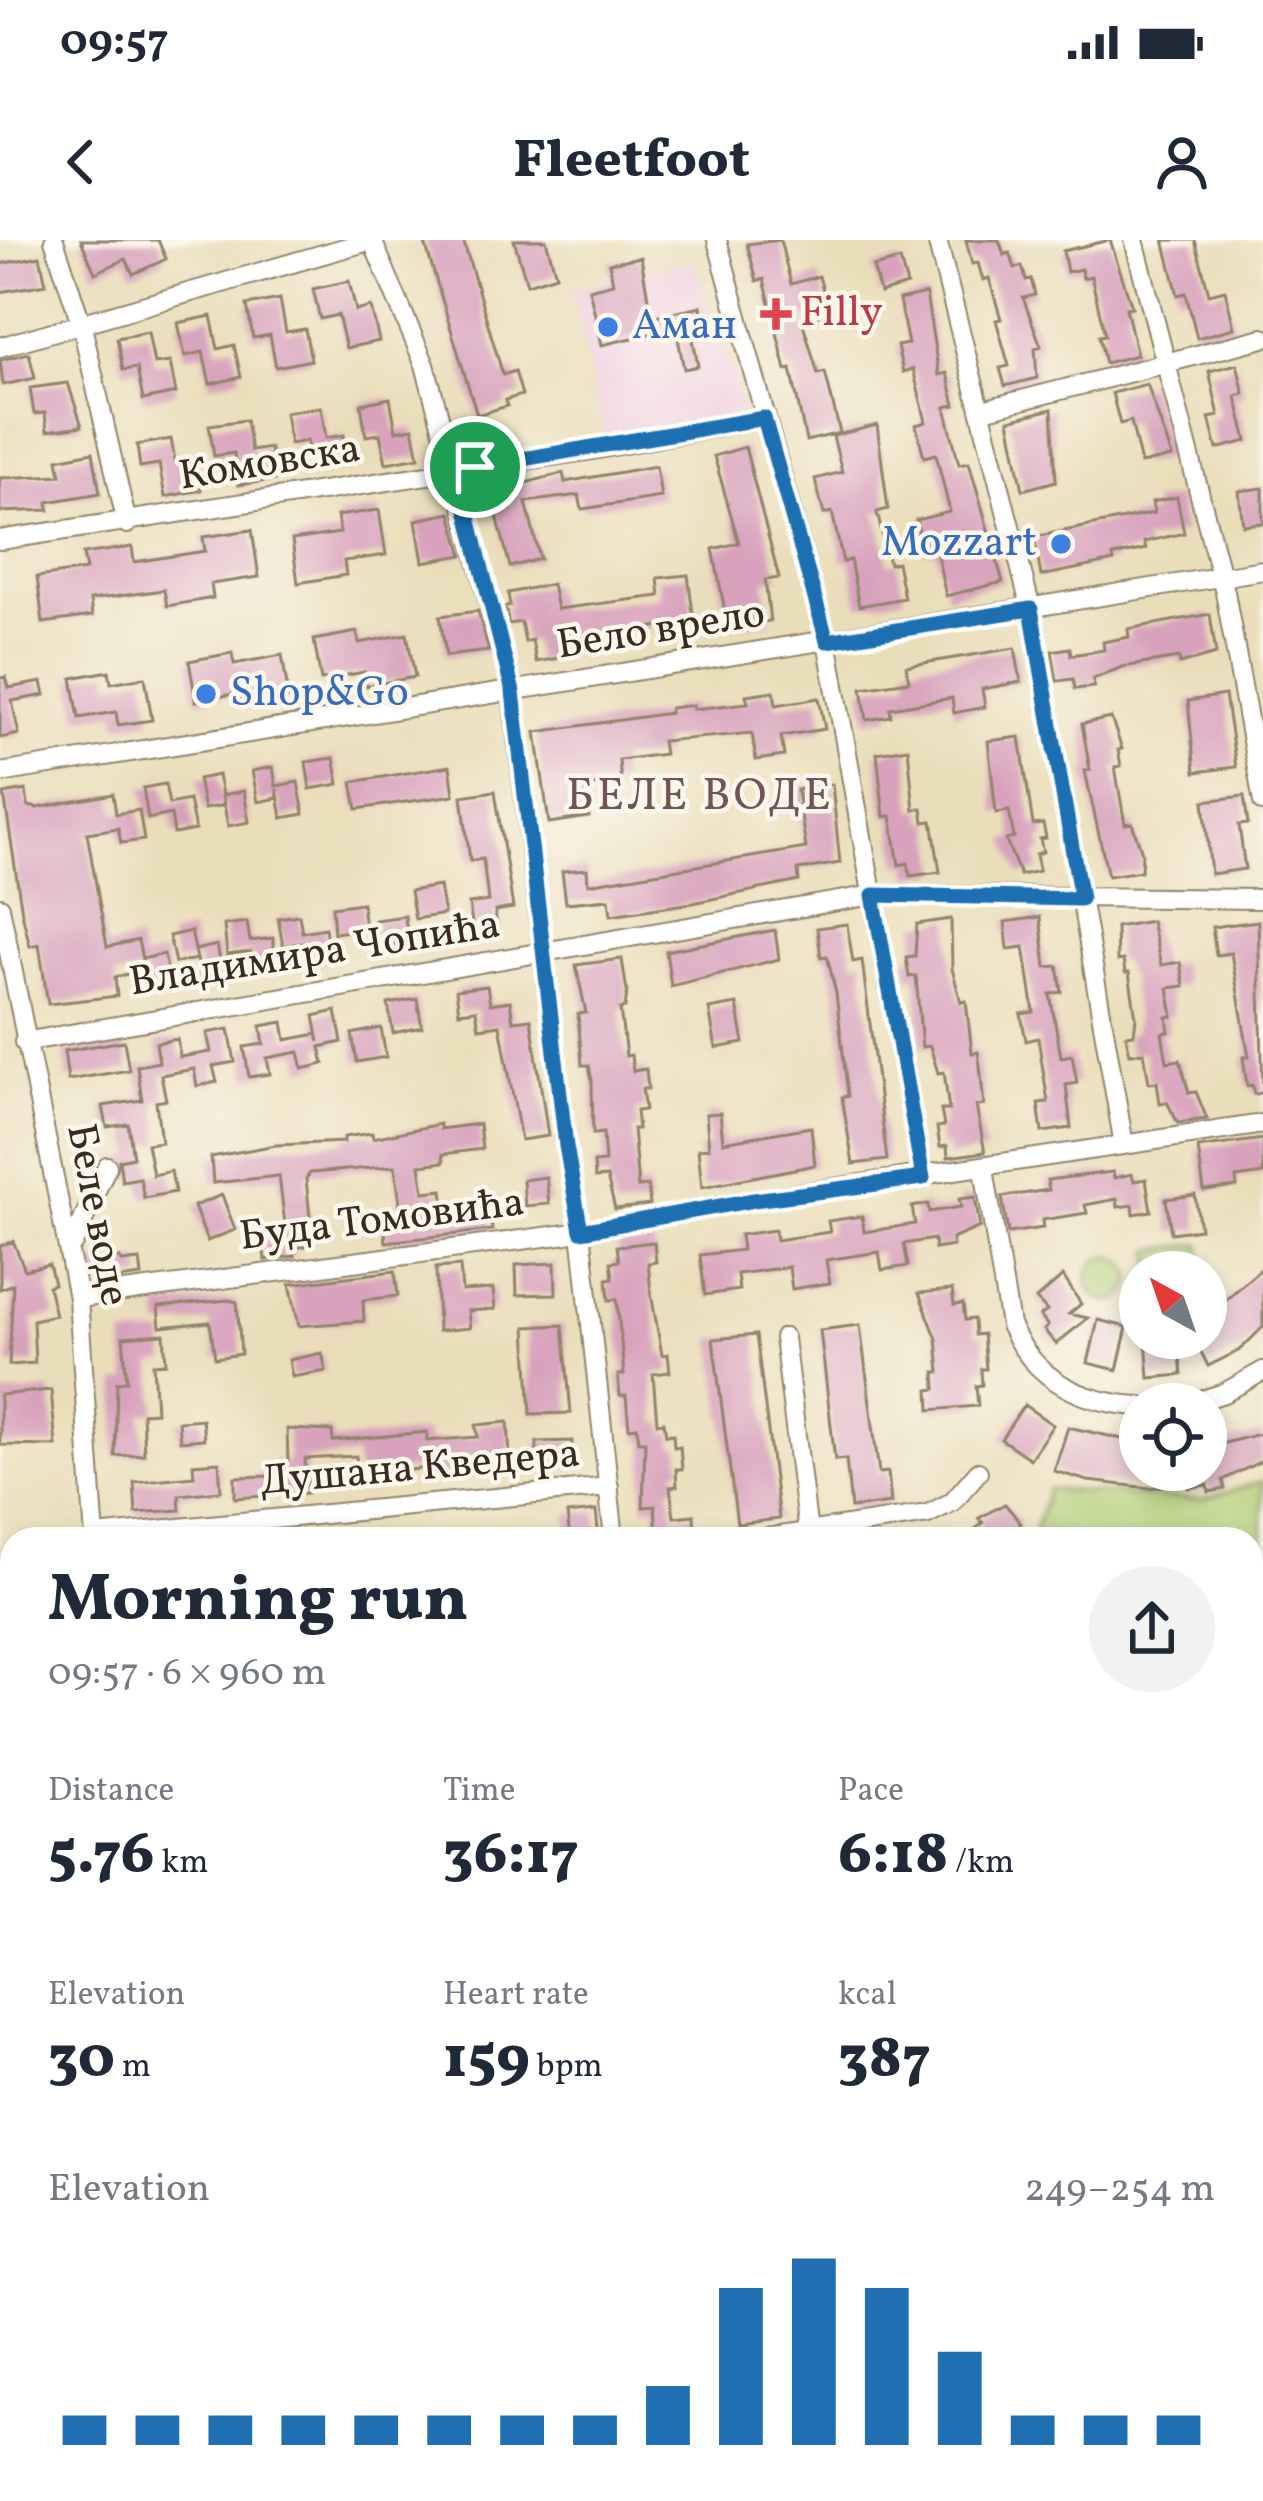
<!DOCTYPE html>
<meta charset="utf-8">
<style>
:root{--surface:#fff;--page:#f2f2f3;--text:#1f2937;--muted:#747a83;--accent:#1f6fb2}
body{margin:0;font-family:Vollkorn,serif;background:var(--page);color:var(--text);height:100vh;display:flex;flex-direction:column;font-size:45px;white-space:nowrap}
*{box-sizing:border-box;margin:0}
p{font-size:39px;color:var(--muted)}
.icon{flex:none;width:66px;height:66px;fill:none;stroke:currentColor;stroke-width:2;stroke-linecap:round;stroke-linejoin:round}
.map{position:relative;flex:1;overflow:hidden}
.panel{position:absolute;left:0px;top:1287px;width:1263px;height:975px;display:flex;flex-direction:column;background:var(--surface);border-radius:36px 36px 0 0;box-shadow:0 6px 18px #0003}
.panel>*{flex:none}
.needle{width:78px;rotate:320deg}
.tools{position:absolute;left:1119px;top:1011px;display:grid;gap:24px}
.tools a{display:grid;place-items:center;width:108px;height:108px;border-radius:50%;background:var(--surface);box-shadow:0 6px 18px #0003;font-size:60px}
.pin{position:absolute;display:grid;place-items:center;width:102px;height:102px;color:#fff;margin:-51px;border:6px solid #fff;border-radius:50%;box-shadow:0 3px 12px #0007}
.round{display:grid;place-items:center;flex:none;width:126px;height:126px;border-radius:63px;background:var(--page)}
.overview{display:flex;align-items:center;justify-content:space-between;height:204px;padding:0 48px}
h1{font-size:66px;font-weight:800;line-height:90px}
.stats{display:grid;grid-template-columns:repeat(3,1fr);gap:18px;height:204px;padding:12px 48px}
.stats div{display:grid;align-content:center}
.stats b{font-size:60px;font-weight:800}
.stats small{font-size:33px;font-weight:400}
.stats p{font-size:33px}
.chart{height:336px;padding:24px 48px}
.chart p{display:flex;justify-content:space-between}
.chart svg{width:100%;height:216px;margin-top:12px;stroke:var(--accent);stroke-width:6}
.status{display:flex;justify-content:space-between;align-items:center;height:84px;padding:0 60px;background:var(--surface);direction:ltr}
.status svg{height:33px;fill:currentColor}
header{display:flex;justify-content:space-between;align-items:center;height:156px;padding:0 48px;background:var(--surface);font-size:54px;font-weight:800}
.map>svg:first-child{display:block}
.built{fill:#f0d0e4}
.green{fill:#aecc73;stroke:#747b48;stroke-width:3}
.building{fill:#d8a2bd}
.lines{fill:none;stroke-linecap:round;stroke-linejoin:round}
.minor-casing{stroke:#92846c;stroke-width:22}
.minor{stroke:#fff;stroke-width:18}
.route-casing{stroke:#fff;stroke-width:24}
.route{stroke:#1f6fb2;stroke-width:15}
.health-dot{fill:#e0444e;stroke:#fbf7ec;stroke-width:4.5}
.shop-dot{fill:#3f7fe0;stroke:#fbf7ec;stroke-width:4.5}
.labels{text-anchor:middle;dominant-baseline:central;stroke-width:9;stroke-linejoin:round;paint-order:stroke}
.health-label{font-size:42px;fill:#be3a42;stroke:#fbf7ec;text-anchor:start}
.shop-label{font-size:42px;fill:#366cbe;stroke:#fbf7ec;text-anchor:start}
.street-label{font-size:42px;fill:#3b2a1e;stroke:#fbf7ec}
.neighbourhood-label{font-size:45px;letter-spacing:3px;fill:#725456;stroke:#fbf7ec}
</style>
<div class="status"><b>09:57</b><svg viewBox="0 0 49 12"><path d="M0 12V9h3v3zM5 12V6h3v6zM10 12V3h3v9zM15 12V0h3v12zM26 1h20v11H26zM47 4h2v5h-2z"/></svg></div>
<header><svg class="icon" aria-label="back" viewBox="0 0 24 24"><path d="M15 5l-7 7 7 7"/></svg>Fleetfoot<svg class="icon" aria-label="person" viewBox="0 0 24 24"><circle cx="12" cy="8" r="4"/><path d="M4 21q1-7 8-7t8 7"/></svg></header>
<div class="map">
<svg width="1263" height="2261" viewBox="0 0 1263 2261">
<rect width="100%" height="100%" fill="#fbf7ec"/>
<filter id="ink" filterUnits="userSpaceOnUse"><feTurbulence type="fractalNoise" baseFrequency=".00833" numOctaves="2"/><feDisplacementMap in="SourceGraphic" scale="24" xChannelSelector="R" yChannelSelector="G"/><feConvolveMatrix kernelMatrix="1 2 1 2 8 2 1 2 1" color-interpolation-filters="sRGB"/></filter>
<filter id="wash" filterUnits="userSpaceOnUse"><feTurbulence type="fractalNoise" baseFrequency=".004" numOctaves="4" result="noise"/><feDisplacementMap in="SourceGraphic" scale="48" xChannelSelector="R" yChannelSelector="G"/><feGaussianBlur stdDeviation="2.7" result="paint"/><feColorMatrix in="noise" values="0 0 0 0 0 0 0 0 0 0 0 0 0 0 0 0 0 1.4 0 .05"/><feComposite in="paint" operator="in"/></filter>
<g filter="url(#wash)">
<rect width="100%" height="100%" fill="#eadeba"/>
<path class="built" d="M693,22L744,172L606,200L572,49Z"/>
<path class="green" d="M1201,1004L1204,1032H1153L1151,1010Z
M1088 1039a22 22 0 1 1 44 0a22 22 0 1 1-44 0Z
M1263,1241V1376L1251,1380V1299H1032L1048,1249L1202,1260Z
M12,1808V2079L10,2069L0,2071V1810Z
M12,2190V2250H80L81,2261H0V2205Z"/>
<g id="blocks">
<path class="building" d="M81,0H158L166,19L133,34L126,19L95,33Z
M424,0H463L503,135L515,131L522,155L505,160L507,166L477,175Z
M514,0H546L556,35L527,44Z
M780,0L791,44L819,36L829,72L802,80L818,134L825,132L840,193L806,201L791,129L786,130L764,39L757,41L747,4Z
M966,0H999L1004,15L1010,13L1015,28L1022,26L1026,40L1031,39L1035,55L1023,58L1041,106L1035,108L1037,138L1005,146L1000,128L1009,126L996,80L1001,79L989,38L983,40L978,23L972,24Z
M1110,0L1132,67L1126,68L1137,115L1105,123L1099,96L1105,95L1091,36L1083,38L1081,29L1067,32L1063,11Z
M1164,0H1195L1209,54L1225,50L1234,88L1197,98L1186,53L1178,55Z
M40,16L46,44L0,52V24Z
M641,17L651,77L701,66L704,81L690,84L698,126L684,129L676,88L602,105L589,49L613,43L609,23Z
M900,20L907,45L880,53L873,27Z
M349,41L356,71L371,67L379,101L346,108L338,75L320,79L313,49Z
M926,54L939,135L947,133L955,165L945,167L959,224L969,222L1003,342L946,356L936,310L924,313L916,280L950,272L936,214L924,217L916,185L926,182L913,129L903,132L897,106L908,104L899,60Z
M280,59L286,92L305,89L311,120L276,127L270,95L253,98L247,65Z
M211,76L218,109L234,105L241,137L210,144L203,112L185,116L178,83Z
M148,92L154,124L170,122L176,153L143,160L137,128L123,130L117,98Z
M29,113L35,138L3,145L0,120Z
M1237,124L1244,154L1236,156L1247,201L1217,209L1209,178L1219,176L1209,131Z
M68,143L82,186L47,191L45,173L34,174L30,148Z
M1147,144L1172,217L1141,224L1131,181L1120,184L1112,153Z
M390,158L396,191L413,188L419,217L386,223L380,194L366,196L361,164Z
M321,167L326,198L344,195L348,225L311,231L307,201L290,204L285,172Z
M1052,169L1056,241L1023,250L1009,180Z
M246,180L251,211L270,208L274,240L238,245L234,213L214,216L209,185Z
M877,185L888,269L877,272L889,324L897,322L904,358L859,366L850,320L843,322L832,272L824,274L815,239L842,232L833,196Z
M171,199L175,221L195,218L201,250L165,257L159,224L140,227L137,205Z
M745,207L779,338L765,340L770,381L728,387L713,309L739,303L714,216Z
M93,212L100,253L48,262L49,270L0,272V238L61,235L58,219Z
M656,226L661,257L582,269L579,255L526,262L540,319L510,327L491,252L563,233L565,242Z
M1263,248V283L1243,285L1239,251Z
M1177,257L1184,293L1144,302L1146,309L1113,316L1114,321L1041,336L1034,297L1154,273L1152,262Z
M379,270L386,315L344,321L346,335L298,343L292,300L340,293L337,276Z
M451,273L463,315L423,322L416,280Z
M252,290L259,337L211,344L213,358L167,366L164,350L90,360L92,376L43,383L37,337L86,330L83,314L132,307L134,322L205,311L203,297Z
M688,335L694,381L562,401L565,417L536,422L532,400L525,402L521,382L509,384L505,367L510,366L508,353L552,344L557,369L660,356L658,338Z
M478,371L489,411L446,416L440,376Z
M1210,374L1216,414L1180,424L1179,418L1122,427L1093,439L1094,447L1075,449L1073,439L1057,441L1052,411L1070,408L1071,415L1104,410L1103,402L1129,397L1128,389Z
M357,392L359,403L407,394L415,437L366,446L364,432L321,440L314,400Z
M1015,408L1021,442L982,449L985,467L954,473L952,458L890,468L891,476L867,480L862,448L909,441L906,426Z
M232,413L234,424L282,415L289,458L241,467L239,453L196,461L189,421Z
M109,431L111,443L145,437L152,480L118,485L116,472L79,478L72,438Z
M6,437L9,448L42,442L45,455L12,461L19,494L0,498V438Z
M774,451L776,465L819,458L825,489L781,496L784,516L756,520L752,493L662,501L664,514L619,520L621,543L585,547L589,577L549,583L536,492L670,473V468L693,465V469L748,463L746,455Z
M1225,455L1236,527L1195,532L1188,461Z
M1111,478L1122,509L1118,510L1121,526L1115,527L1125,584L1132,583L1142,613L1141,631L1108,636L1085,531L1090,530L1082,484Z
M1020,497L1033,585L1043,584L1046,598L1040,599L1043,612L1036,614L1039,631L1020,635L1006,600L1014,598L1009,571L996,573L988,501Z
M908,508L914,570L922,568L924,582L932,581L940,632L910,636L908,623L899,625L891,576L884,577L877,513Z
M334,518L339,544L310,549L306,522Z
M450,526L454,555L357,569L352,542Z
M273,527L276,546L298,542L304,574L282,578L277,549L278,558L258,562L252,531Z
M218,535L224,565L204,569L198,539Z
M165,544L169,564L189,560L195,590L174,594L171,574L148,579L143,548Z
M832,544L840,623L798,630L799,641L693,663L611,675L609,659L566,663L562,631L587,629L588,644L806,608L797,550Z
M26,550L28,566L37,568L113,554L116,574L139,570L144,600L121,603L118,588L87,593L107,707L138,700L142,719L164,714L170,744L149,749L145,730L115,737L117,756L48,764L39,704L30,706L22,673L4,554Z
M244,551L249,582L228,586L222,555Z
M495,551L513,668L495,671L498,693L474,696L469,664L488,661L483,619L470,621L462,556Z
M1244,556L1248,584L1239,585L1245,629L1211,634L1204,561Z
M439,646L444,674L415,679L410,651Z
M362,663L365,689L334,693L332,667Z
M299,675L302,692L325,688L330,719L307,723L303,702L283,706L278,678Z
M405,676L408,703L378,707L375,680Z
M1040,677L1046,727L1058,726L1062,752L1050,754L1061,817L1072,815L1077,843L1066,845L1071,888L1042,892L1038,863L1048,862L1038,798L1026,801L1021,774L1034,772L1024,707L1008,709L1005,682Z
M951,679L952,729L961,762L966,761L972,813L978,812L980,826L984,865L976,866L985,912L948,917L947,906L940,907L937,887L944,886L941,870H949L944,832L938,833L930,806L922,807L916,736L909,737L906,717L915,716L917,684Z
M1151,681L1161,725L1180,722L1184,746L1168,748L1173,776L1167,777L1169,792L1162,793L1167,822L1180,820L1189,853L1196,852L1207,879L1178,883L1167,862L1160,863L1157,842L1149,843L1144,812L1130,814L1126,795L1134,794L1136,778L1129,733H1125L1123,720L1117,721L1116,687Z
M1258,681L1263,853L1254,854L1252,845L1247,846L1243,817H1249L1231,713L1216,715L1212,687Z
M247,682L250,701L273,698L276,728L253,732L251,712L227,715L224,685Z
M847,684L853,722L862,720L887,920L853,924L842,857L848,856L836,753L827,716L821,717L817,688Z
M775,690L779,719L671,746L666,711Z
M191,691L197,719L175,723L169,696Z
M217,705L223,736L202,741L195,710Z
M622,719L627,752L625,768L620,769L626,816L631,815L633,831L646,829L648,849H642L645,870L636,871L638,889H633L638,947L648,946L650,965L615,969L607,937L595,938L594,923L605,922L603,893L593,894L592,841L589,825H582L578,774L586,773L576,725Z
M487,746L490,764L510,761L513,781L531,779L548,896L521,900L500,785L479,788L476,770L459,772L456,750Z
M417,759L422,787L393,793L388,764Z
M737,764L744,803L716,808L709,769Z
M336,771L342,802L320,807L324,824L303,829L299,812L267,818L270,834L249,837L244,807L264,804L261,786L283,782L286,800L317,794L319,802L314,776Z
M381,788L386,817L357,822L352,794Z
M229,789L235,822L213,826L217,842L197,846L194,829L161,835L166,860L156,862L161,902L147,904L153,935L171,931L175,952L144,958L140,938L122,941L119,920L133,917L128,884L107,887L103,866L142,860L137,826L159,822L156,803L177,799L180,817L211,812L207,793Z
M124,801L129,830L68,840L64,811Z
M720,873L723,902L811,887L815,925L702,947L698,909L709,908L706,874Z
M440,884V889L479,884L482,909L443,914L444,922L420,925L424,952L443,950L446,977L490,972L492,990L386,1002L384,980L402,978L395,926L310,933L306,939L313,1005L294,1008L295,1016L265,1020L261,987L285,984L279,936L213,943L211,917L276,905L344,902V897L372,893L373,898Z
M1263,899V934L1236,938L1237,947L1204,951L1198,908Z
M1113,932L1114,938L1132,934L1134,941L1146,939L1151,971L1134,974L1133,965L1118,967L1117,959L1085,965L1087,973L1042,980L1043,988L1008,993L1002,957L1049,950L1047,940Z
M546,937L549,964L525,966L523,940Z
M222,955L235,990L207,1001L194,966Z
M1195,955L1200,989L1171,993L1166,959Z
M975,957L980,987L952,999L953,1006L935,1009L934,999L904,1004L908,1026L882,1030L879,1012L826,1020L830,1043L792,1049L789,1027L737,1034L739,1050L705,1055L700,1015L742,1010L740,995L775,990L776,1000L830,992L828,981L862,976L864,992L915,984L912,967L928,964L929,972L961,967L959,959Z
M13,1001L25,1030L49,1024L54,1044L48,1046L55,1075L33,1080L35,1123L9,1125L13,1044L0,1049V1006Z
M654,1002L656,1022L648,1023L651,1053L662,1115L668,1114L670,1132L653,1134L657,1183L664,1182L666,1195L673,1194L674,1207L680,1206L682,1229H676L677,1246L670,1247L674,1277L694,1275L695,1292L657,1295L655,1266L643,1267L645,1201H639L637,1187L629,1188L626,1156H620L618,1135H624L617,1059L609,1060L607,1039L613,1038L611,1022L619,1021L617,1006Z
M120,1018L121,1022L140,1020L142,1036L94,1042L91,1022Z
M555,1023L556,1054L517,1055L516,1025Z
M460,1026L462,1051L493,1049L495,1069L468,1071L470,1088L438,1091L436,1028Z
M1263,1027V1087L1240,1110L1208,1126L1194,1098H1206V1077Z
M395,1031L398,1056L363,1060L364,1081L299,1086L290,1044Z
M1063,1036L1081,1064L1069,1074L1088,1078L1056,1104L1044,1090L1048,1086L1040,1076L1047,1071L1036,1059Z
M952,1050L954,1065L963,1064L965,1080L974,1079L975,1095L983,1094L986,1129H981L982,1145L976,1146L978,1166L930,1170L929,1150L936,1149L935,1132H940L937,1099L919,1053Z
M228,1060L237,1062L241,1114L215,1118L210,1082L160,1087L158,1067Z
M1098,1080L1127,1087L1117,1130L1088,1123Z
M563,1085L571,1173L531,1174L526,1087Z
M860,1085L879,1233L888,1232L891,1263L851,1268L846,1219L835,1220L820,1090Z
M164,1094L166,1123L153,1124L156,1172L142,1173L144,1214L115,1216L117,1142L127,1141L123,1097Z
M756,1095L779,1279L737,1284L713,1099Z
M1146,1098H1178L1182,1135L1149,1138Z
M322,1113L326,1131L292,1137L289,1120Z
M51,1150L56,1206L0,1205V1155Z
M1024,1165L1053,1185L1030,1219L1001,1199Z
M202,1179L204,1199L180,1201L178,1181Z
M508,1182L510,1217L471,1221V1233L440,1235V1227L358,1235L356,1216L305,1219L307,1253L235,1258V1237L275,1236L274,1222L288,1221L287,1189L332,1191L333,1201L427,1192V1201L478,1197L476,1185Z
M1068,1187L1140,1203V1230H1206V1208L1263,1193V1220L1223,1240L1225,1249L1209,1252L1208,1245L1189,1248L1188,1242L1150,1248L1088,1241L1054,1231Z
M572,1201V1227L537,1228V1202Z
M219,1222L221,1251L179,1255L180,1270L136,1273L134,1242L194,1236L193,1224Z
M1005,1264L1021,1283L1012,1291L1018,1299H963L983,1283L979,1278Z
M596,1271L599,1299H570L567,1274Z"/>
</g>
</g>
<g filter="url(#ink)">
<use href="#blocks" fill-opacity="0" stroke="#92846c" stroke-width="3"/>
<g class="lines">
<g class="minor-casing">
<path id="minor" d="M54,0L82,86L127,284
M372,0L425,125L510,438L566,906L581,991L614,1299
M717,0L827,401L923,938
M937,0L1031,369L1124,905
M1134,0L1225,352L1263,562
M0,107L372,0
M983,170L1263,98
M0,300L592,210L764,178
M0,533L1263,330
M0,667L78,1058L95,1299
M24,802L873,655L1263,659
M984,929L1010,1085C1035,1140 1081,1163 1140,1166
M73,1003L107,926
M78,1058L567,994L754,960L1263,884
M784,1098L808,1293
M1190,1164L1224,1153L1263,1131
M95,1296L609,1247
M760,1299L928,1274L952,1262L978,1232
M1251,1413L1263,1409
M0,1647L12,1661
M1251,1675L1263,1688
M1251,2139L1263,2135
M223,2250L233,2261
M804,2250V2261
M904,2250L909,2261
M177,2261L178,2250
M338,2261L346,2250
M377,2261L403,2250
M443,2261L444,2250
M542,2261L543,2250
M951,2261L978,2250"/>
</g>
<use href="#minor" class="minor"/>
</g>
</g>
<g class="lines" filter="url(#ink)">
<g class="route-casing">
<path id="route" d="M764,178L827,401L1031,369L1081,659L873,655L923,938L754,960L581,991L566,906L513,452L457,230Z"/>
</g>
<use href="#route" class="route"/>
</g>
<path class="health-dot" d="M770 56h12v12h12v12h-12v12h-12v-12h-12v-12h12z"/>
<g class="shop-dot">
<circle cx="608" cy="87" r="12"/>
<circle cx="1061" cy="304" r="12"/>
<circle cx="206" cy="454" r="12"/>
</g>
<g class="labels">
<g class="health-label">
<text x="800" y="74">Filly</text>
</g>
<g class="shop-label">
<text x="632" y="87">Аман</text>
<text x="1037" y="304" text-anchor="end">Mozzart</text>
<text x="230" y="454">Shop&amp;Go</text>
</g>
<g class="street-label">
<text transform="translate(270 224) rotate(-9)">Комовска</text>
<text transform="translate(661 391) rotate(-9)">Бело врело</text>
<text transform="translate(315 715) rotate(-9)">Владимира Чопића</text>
<text transform="translate(96 975) rotate(79)">Беле воде</text>
<text transform="translate(382 981) rotate(-7)">Буда Томовића</text>
<text transform="translate(420 1229) rotate(-5)">Душана Кведера</text>
</g>
<g class="neighbourhood-label">
<text x="700" y="557">БЕЛЕ ВОДЕ</text>
</g>
</g>
</svg>
<div class="tools">
<a><svg class="needle" viewBox="-14 -14 28 28"><path d="M0-13l5 13h-10z" fill="#e53935"/><path d="M0 13l5-13h-10z" fill="#747a83"/></svg></a>
<a><svg class="icon" aria-label="locate" viewBox="0 0 24 24"><circle cx="12" cy="12" r="6"/><path d="M12 2v4M12 18v4M2 12h4M18 12h4"/></svg></a>
</div>
<div class="pin" style="left:475px;top:227px;background:#1e9e55"><svg class="icon" aria-label="arrive" viewBox="0 0 24 24"><path d="M6 21V4h12l-3 4 3 4H6"/></svg></div>
<section class="panel">
<div class="overview"><div><h1>Morning run</h1><p>09:57 · 6 × 960 m</p></div><a class="round"><svg class="icon" aria-label="share" viewBox="0 0 24 24"><path d="M12 15V3M7 8l5-5 5 5M5 13v7h14v-7"/></svg></a></div>
<div class="stats">
<div><p>Distance</p><b>5.76<small> km</small></b></div>
<div><p>Time</p><b>36:17</b></div>
<div><p>Pace</p><b>6:18<small> /km</small></b></div>
</div>
<div class="stats">
<div><p>Elevation</p><b>30<small> m</small></b></div>
<div><p>Heart rate</p><b>159<small> bpm</small></b></div>
<div><p>kcal</p><b>387</b></div>
</div>
<div class="chart"><p><span>Elevation</span>249–254 m</p>
<svg viewBox="0 0 160 44" preserveAspectRatio="none"><path d="M5 44V38M15 44V38M25 44V38M35 44V38M45 44V38M55 44V38M65 44V38M75 44V38M85 44V32M95 44V12M105 44V6M115 44V12M125 44V25M135 44V38M145 44V38M155 44V38"/></svg>
</div>
</section>
</div>
